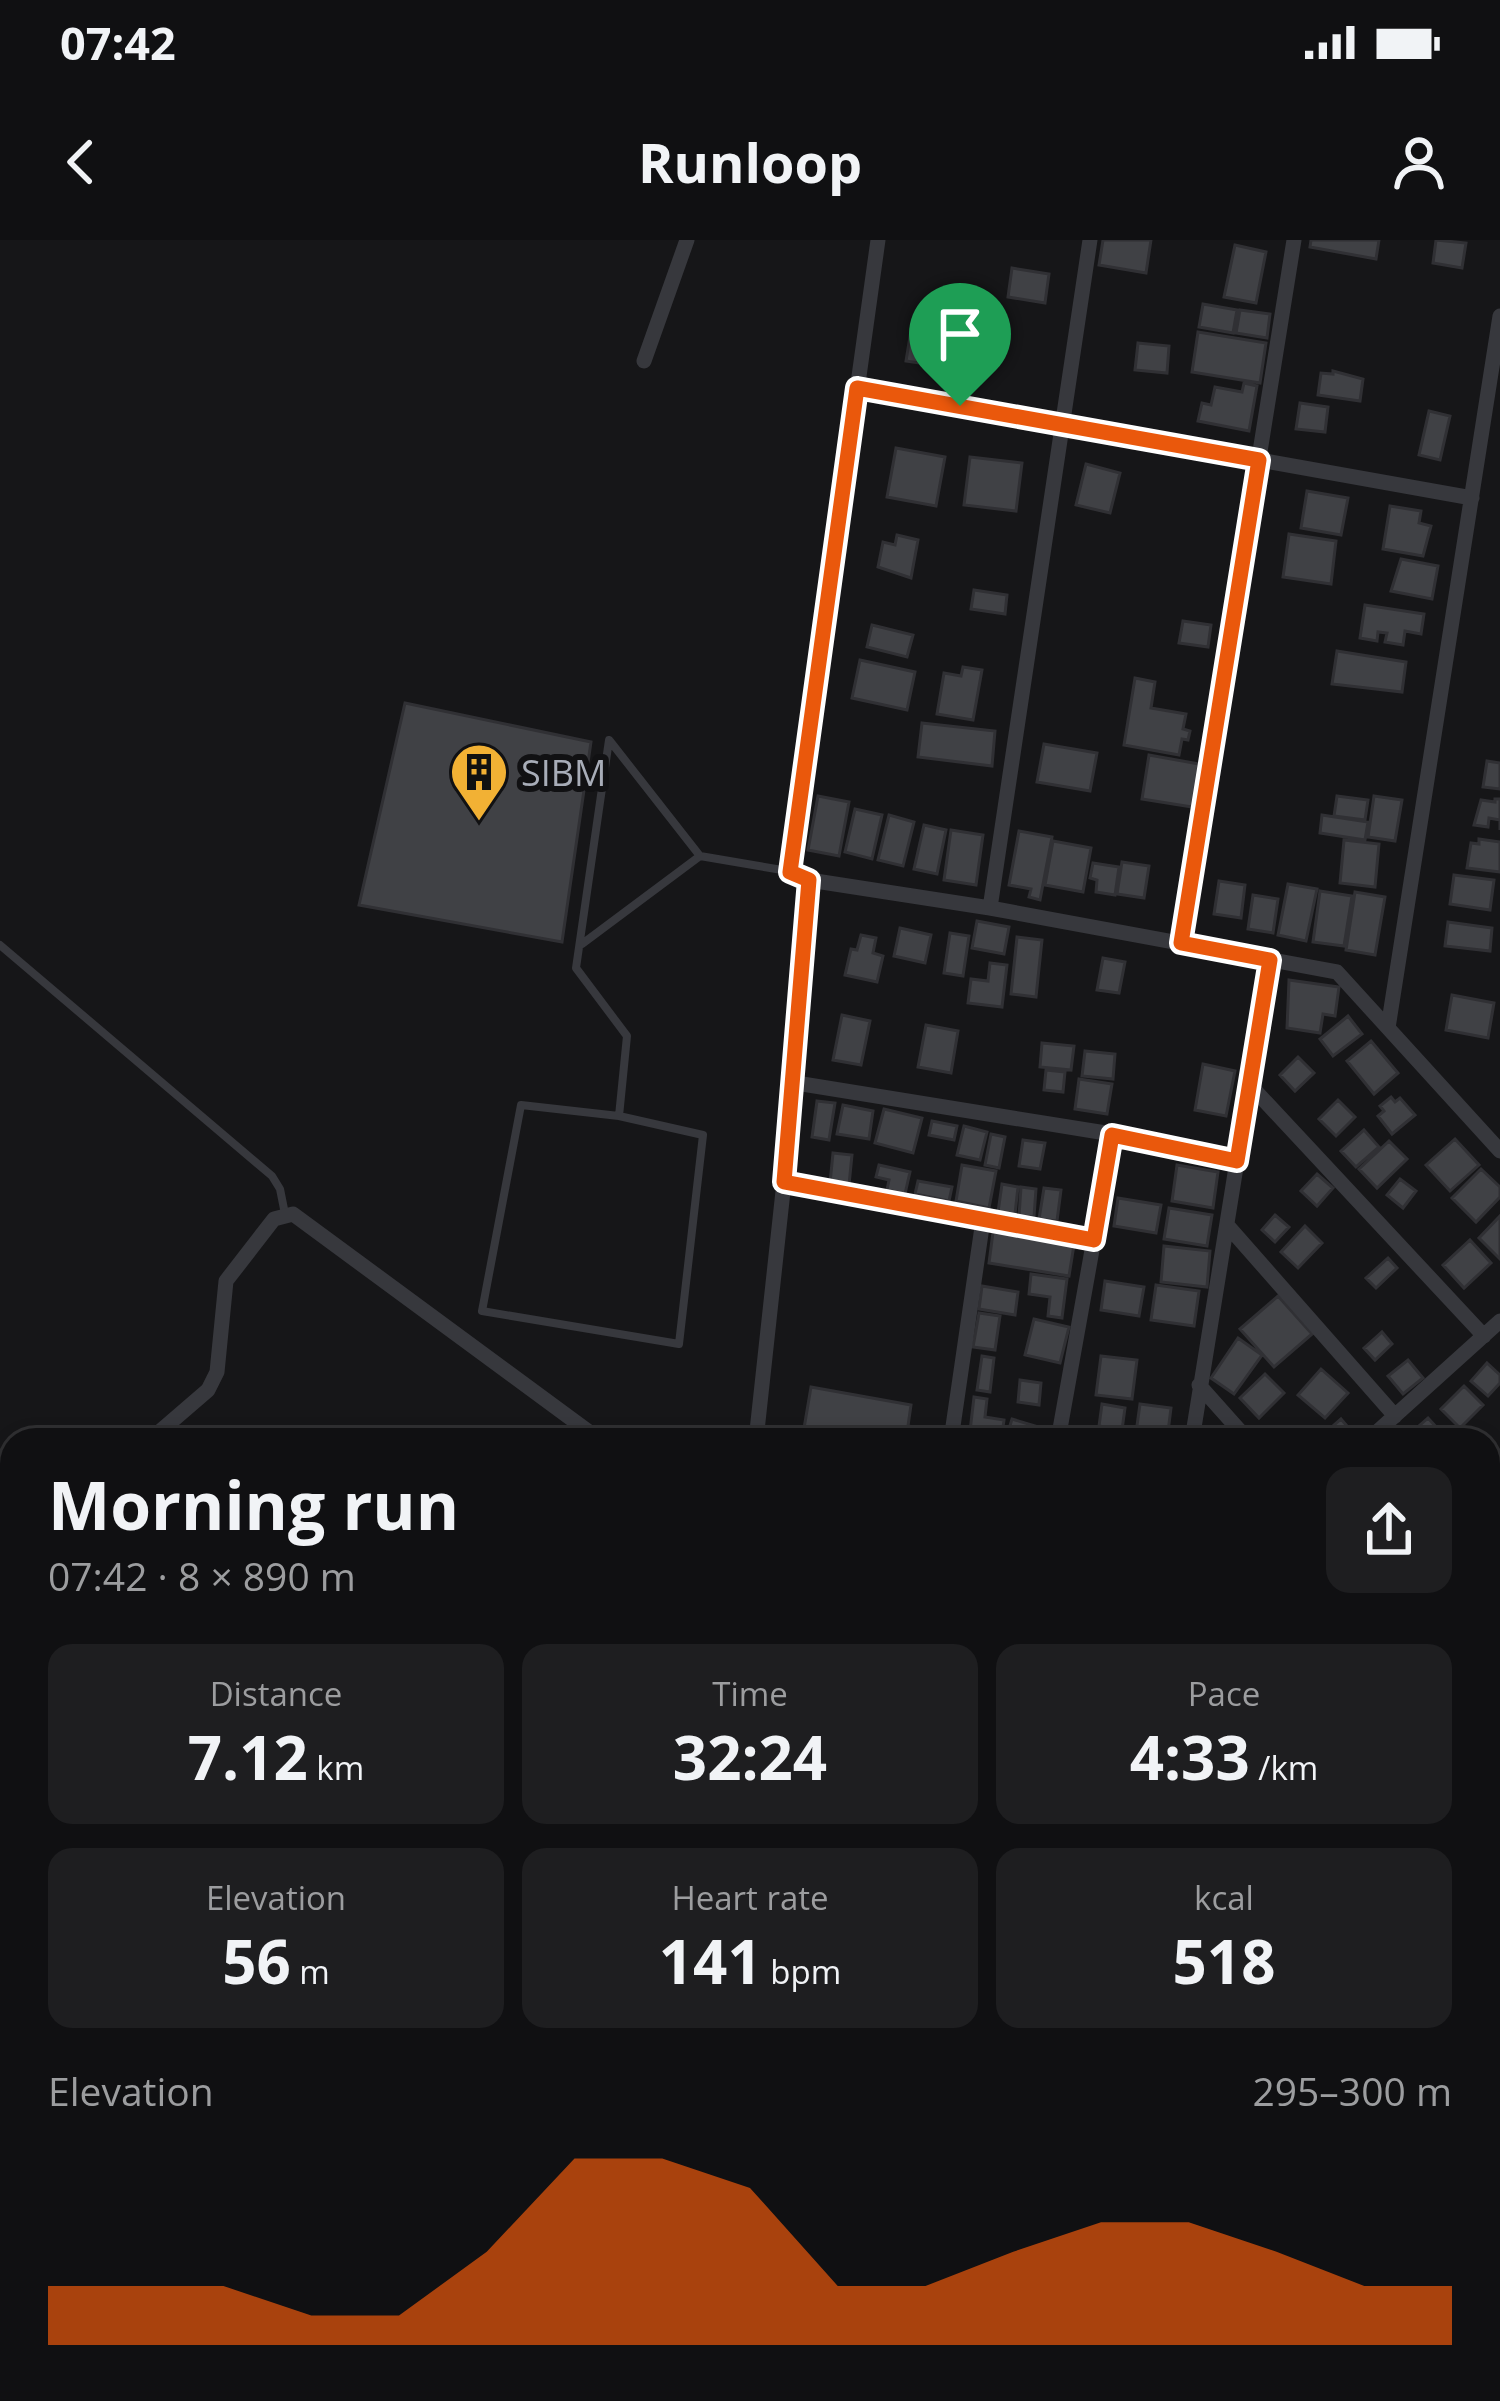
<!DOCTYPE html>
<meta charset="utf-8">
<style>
:root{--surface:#101012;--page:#1e1e20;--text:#f1f3f6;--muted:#9c9d9f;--line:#303032;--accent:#ea580c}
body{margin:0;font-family:"Open Sans",sans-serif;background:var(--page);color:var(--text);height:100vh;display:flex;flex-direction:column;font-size:45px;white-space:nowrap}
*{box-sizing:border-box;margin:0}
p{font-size:39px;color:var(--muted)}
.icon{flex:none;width:66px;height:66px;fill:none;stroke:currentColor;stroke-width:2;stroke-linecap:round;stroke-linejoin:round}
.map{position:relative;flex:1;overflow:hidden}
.drawer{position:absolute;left:0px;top:1188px;width:1500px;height:975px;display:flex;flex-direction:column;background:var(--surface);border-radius:36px 36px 0 0;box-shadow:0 6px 18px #0003,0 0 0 3px var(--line)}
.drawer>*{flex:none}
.pin{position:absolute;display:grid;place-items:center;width:102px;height:102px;color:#fff;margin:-123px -51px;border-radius:50% 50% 50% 0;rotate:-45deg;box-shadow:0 0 12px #0007}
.pin .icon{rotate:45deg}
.round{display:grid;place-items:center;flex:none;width:126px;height:126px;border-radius:24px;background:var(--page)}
.headline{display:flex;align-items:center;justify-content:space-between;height:204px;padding:0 48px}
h1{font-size:66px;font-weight:700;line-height:90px}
.figures{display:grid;grid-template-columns:repeat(3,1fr);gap:18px;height:204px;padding:12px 48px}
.figures div{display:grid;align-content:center;border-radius:24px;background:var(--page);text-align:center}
.figures b{font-size:60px;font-weight:700}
.figures small{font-size:33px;font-weight:400}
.figures p{font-size:33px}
.chart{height:336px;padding:24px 48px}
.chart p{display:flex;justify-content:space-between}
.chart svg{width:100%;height:216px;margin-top:12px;fill:var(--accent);opacity:.7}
.status{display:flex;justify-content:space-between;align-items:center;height:84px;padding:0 60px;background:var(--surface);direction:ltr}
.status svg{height:33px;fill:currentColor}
header{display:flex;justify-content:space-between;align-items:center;height:156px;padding:0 48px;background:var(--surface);font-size:54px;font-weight:700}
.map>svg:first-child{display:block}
.built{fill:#222225}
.building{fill:#404145;stroke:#303034;stroke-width:3}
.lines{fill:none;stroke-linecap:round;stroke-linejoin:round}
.service{stroke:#37383d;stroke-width:8}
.minor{stroke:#37383d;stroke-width:15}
.tertiary{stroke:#37383d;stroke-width:18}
.route-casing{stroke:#fff;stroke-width:24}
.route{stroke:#ea580c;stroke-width:15}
.labels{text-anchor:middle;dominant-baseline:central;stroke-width:12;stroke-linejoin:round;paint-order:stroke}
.poi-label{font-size:36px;fill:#a8adb8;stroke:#111113;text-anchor:start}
</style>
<div class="status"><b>07:42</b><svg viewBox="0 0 49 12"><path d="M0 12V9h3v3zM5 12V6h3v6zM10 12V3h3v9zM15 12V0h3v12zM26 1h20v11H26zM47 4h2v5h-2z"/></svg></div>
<header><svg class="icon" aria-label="back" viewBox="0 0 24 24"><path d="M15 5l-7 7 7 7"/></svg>Runloop<svg class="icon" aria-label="person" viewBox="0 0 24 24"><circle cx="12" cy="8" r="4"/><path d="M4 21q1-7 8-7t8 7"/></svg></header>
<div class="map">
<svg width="1500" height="2161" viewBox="0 0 1500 2161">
<rect width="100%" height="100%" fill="#161618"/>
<path class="built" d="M1500,1482V2161H499L506,2151H1488V1500Z"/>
<path class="building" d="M1103,0H1151L1146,33L1099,25Z
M1311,0H1379L1376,19L1310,7Z
M1436,0L1466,3L1462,28L1433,23Z
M1235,5L1266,12L1256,63L1224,57Z
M1012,28L1049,34L1045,63L1008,57Z
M1203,64L1237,70L1233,93L1199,87Z
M1240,70L1270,74L1267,98L1236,93Z
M912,84L951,92L946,127L906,121Z
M1198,92L1266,103L1260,143L1192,132Z
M1138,103L1169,106L1167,133L1135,130Z
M1333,131L1363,139L1360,161L1318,155L1321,133L1333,134Z
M1244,143L1257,146L1249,191L1198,181L1202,163L1211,165L1215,147L1242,152Z
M1300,163L1328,167L1325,192L1296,189Z
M1429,171L1450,176L1440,220L1419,215Z
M896,208L945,217L936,266L887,257Z
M970,217L1022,223L1016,271L964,265Z
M1086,224L1120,233L1110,273L1076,265Z
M1307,251L1348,258L1341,295L1301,288Z
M1390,266L1421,271L1419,283L1431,286L1423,316L1383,309Z
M1289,294L1336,301L1331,344L1283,337Z
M897,295L918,300L911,338L878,327L883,302L895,305Z
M1401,319L1438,326L1432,359L1391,351Z
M974,350L1007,355L1005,374L971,369Z
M1365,365L1424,374L1421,394L1405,391L1403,405L1385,402L1387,393L1378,392L1377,401L1360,398Z
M1183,381L1211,385L1208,407L1179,403Z
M872,385L913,395L907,417L867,407Z
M1337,411L1406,422L1402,452L1332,444Z
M860,420L915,432L907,470L852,458Z
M963,427L982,430L973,480L937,474L944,433L961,436Z
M1135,438L1155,442L1151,468L1186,474L1183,489L1190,491L1188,500L1182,499L1179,515L1124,505Z
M405,463L591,502L562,702L359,665Z
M922,483L995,491L992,526L918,517Z
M1044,504L1097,513L1090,551L1037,542Z
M1149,515L1199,524L1192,567L1142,559Z
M1487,521L1500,523V549L1483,547Z
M818,556L849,562L839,616L808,610Z
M1337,556L1368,560L1365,580L1334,576Z
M1374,556L1402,560L1395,601L1368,597Z
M1495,559H1500V590V580L1489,578L1488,587L1474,585L1481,560L1495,562Z
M855,569L882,575L872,619L845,612Z
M889,575L914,582L903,626L878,620Z
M1322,575L1368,582L1365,600L1320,593Z
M924,585L946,590L937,634L914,629Z
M951,590L983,595L976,645L944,640Z
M1019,591L1052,597L1040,660L1029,657L1031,649L1009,645Z
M1479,599L1500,602V632L1467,628L1471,603L1479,604Z
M1344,600L1379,604L1375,647L1340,643Z
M1053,601L1091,608L1083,652L1045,645Z
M1122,622L1149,626L1144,658L1117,654Z
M1093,623L1119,627L1115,655L1096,652L1097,640L1090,638Z
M1454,635L1494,640L1490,670L1450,664Z
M1219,641L1245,645L1241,678L1214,674Z
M1288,644L1317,649L1306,701L1278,695Z
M1320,651L1352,656L1344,706L1313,702Z
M1355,652L1385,657L1375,715L1346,710Z
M1253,655L1278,659L1273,693L1248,689Z
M977,681L1009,687L1004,714L972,708Z
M1448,682L1492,688L1490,711L1445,706Z
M900,688L931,695L925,723L894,716Z
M950,693L969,696L963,736L944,733Z
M861,695L876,698L873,713L883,716L877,742L845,735L851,709L857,710Z
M1017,697L1042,700L1036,757L1011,754Z
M1103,718L1125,722L1119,753L1097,750Z
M990,723L1007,725L1002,767L968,763L971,739L988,741Z
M1289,740L1339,747L1335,776L1323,774L1320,793L1287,788Z
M1452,755L1494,763L1488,798L1446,790Z
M842,775L870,781L861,825L833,820Z
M1348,776L1362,794L1333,816L1320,799Z
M926,785L958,791L951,833L918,827Z
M1371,801L1398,833L1374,854L1347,821Z
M1042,803L1074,806L1071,830L1040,827Z
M1085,811L1115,814L1113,839L1082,836Z
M1298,817L1314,833L1295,851L1280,835Z
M1203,824L1235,831L1226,876L1195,870Z
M1046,830L1065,832L1063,852L1044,850Z
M1079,839L1112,844L1107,874L1075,869Z
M1391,857L1395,862L1400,858L1415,875L1392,894L1378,876L1384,871L1380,866Z
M1338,860L1355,877L1336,896L1319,879Z
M817,861L835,863L829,900L812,897Z
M843,865L873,871L869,899L837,894Z
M884,869L922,878L913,913L875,903Z
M932,881L957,886L954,900L929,895Z
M964,886L987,892L980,920L957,915Z
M1364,890L1379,907L1356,927L1341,911Z
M991,894L1005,897L999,928L985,925Z
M1455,899L1479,925L1450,951L1426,925Z
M1023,900L1045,903L1040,929L1019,926Z
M1389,901L1407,919L1377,948L1359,929Z
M833,913L852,915L849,945L830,943Z
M879,925L910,932L905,954L887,950L889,940L876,937Z
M962,925L996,931L989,968L956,961Z
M1177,925L1218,932L1213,968L1172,961Z
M1481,929L1500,947V957L1476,982L1452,958Z
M1317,934L1333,948L1317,966L1301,951Z
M1400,939L1416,951L1403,968L1387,955Z
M918,941L952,947L949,961L915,954Z
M1002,944L1018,947L1015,974L998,972Z
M1021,947L1036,949L1034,977L1019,976Z
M1044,948L1061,950L1057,981L1039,979Z
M1118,958L1161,965L1156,993L1114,986Z
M1169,968L1212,975L1207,1006L1164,999Z
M1275,975L1289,987L1275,1002L1262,990Z
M1500,976V1019L1479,998Z
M1305,986L1322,1003L1298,1028L1281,1012Z
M993,992L1074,1005L1069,1036L989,1023Z
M1470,1000L1491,1023L1464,1048L1443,1025Z
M1164,1006L1210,1011L1207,1047L1161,1042Z
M1388,1018L1397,1028L1376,1048L1366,1038Z
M1031,1034L1067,1039L1062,1078L1048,1076L1050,1057L1029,1054Z
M1105,1041L1144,1047L1139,1076L1101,1070Z
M1156,1045L1199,1051L1194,1086L1151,1080Z
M982,1046L1018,1052L1015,1075L979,1069Z
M1278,1056L1312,1094L1274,1127L1240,1089Z
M979,1073L1000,1076L995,1110L973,1107Z
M1034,1079L1069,1087L1060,1123L1025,1115Z
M1382,1092L1392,1104L1375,1120L1364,1108Z
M1238,1098L1262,1115L1234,1154L1211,1138Z
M982,1116L994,1118L990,1152L977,1150Z
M1101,1116L1137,1120L1132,1159L1096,1155Z
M1408,1120L1423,1138L1403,1154L1388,1136Z
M1487,1123L1500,1135V1143L1488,1156L1471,1141Z
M1321,1129L1348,1153L1325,1178L1298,1155Z
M1265,1134L1284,1153L1259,1178L1240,1158Z
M1020,1140L1041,1143L1039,1165L1018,1162Z
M1464,1146L1483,1165L1460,1188L1441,1169Z
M811,1147L911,1165L908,1186L927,1189L925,1200H802Z
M974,1157L987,1159L985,1177L1004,1180L1002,1195L970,1191Z
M1102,1164L1125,1168L1122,1190L1099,1186Z
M1140,1164L1171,1168L1167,1200H1135Z
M1428,1178L1448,1200H1417L1411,1193Z
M1012,1179L1045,1189L1041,1200L1008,1192Z
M1341,1179L1359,1200H1329L1324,1194Z
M1488,1631L1500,1635V1699L1488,1695Z
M1488,1744L1500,1746V1833L1488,1892Z
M1500,2063V2161H1463L1467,2151H1488V2095Z
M954,2151H1013L1008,2161H949Z
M1054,2151H1111L1132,2161H1049Z
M1362,2151H1411L1405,2161H1379Z"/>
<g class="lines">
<path class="service" d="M609,500L576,728L627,796L619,876L703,895L679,1104L482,1071L521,865L619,876
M610,501L700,616
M582,704L700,616L788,631
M0,705L272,936L280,949L285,974"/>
<path class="minor" d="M878,0L790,631L809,640L990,668
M1090,0L990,668L1337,732L1500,911
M644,121L687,0
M857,148L1472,258
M1181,703L1294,0
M1388,788L1500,76
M790,842L1112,894
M1249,844L1484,1096
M784,942L1094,999L1112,894L1237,921L1270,720
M1227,985L1395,1176
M1199,1145L1248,1200
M150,1200L208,1150L217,1132L226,1041L274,979L293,974L600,1200
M756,1200L784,942L809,640
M951,1200L983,980
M1058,1200L1094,999
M1192,1200L1237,921
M1368,1200L1500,1081
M0,1230L12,1228
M0,1858L12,1860
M111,2151L112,2161
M230,2161L236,2151"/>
<path class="tertiary" d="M1488,1258L1500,1247
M1488,1986L1500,1990
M666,2161L671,2151"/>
</g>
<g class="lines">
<g class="route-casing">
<path id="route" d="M857,148L1259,220L1181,703L1270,720L1237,921L1112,895L1094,1000L784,942L809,640L790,632Z"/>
</g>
<use href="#route" class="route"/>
</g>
<defs>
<g id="building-pin" transform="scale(3)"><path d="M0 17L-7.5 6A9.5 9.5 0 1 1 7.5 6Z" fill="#f2b134" stroke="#111113"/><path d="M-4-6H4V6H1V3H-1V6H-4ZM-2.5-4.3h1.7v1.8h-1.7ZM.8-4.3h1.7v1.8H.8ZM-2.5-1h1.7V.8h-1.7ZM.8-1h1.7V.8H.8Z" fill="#111"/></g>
</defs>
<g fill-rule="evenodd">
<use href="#building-pin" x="479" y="532"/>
</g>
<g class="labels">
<g class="poi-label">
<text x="521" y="532">SIBM</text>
</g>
</g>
</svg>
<div class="pin" style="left:960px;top:166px;background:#1e9e55"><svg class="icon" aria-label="arrive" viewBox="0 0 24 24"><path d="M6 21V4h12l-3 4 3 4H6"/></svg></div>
<section class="drawer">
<div class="headline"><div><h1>Morning run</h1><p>07:42 · 8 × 890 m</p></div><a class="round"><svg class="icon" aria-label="share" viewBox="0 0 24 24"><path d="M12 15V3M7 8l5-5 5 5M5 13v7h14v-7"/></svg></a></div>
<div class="figures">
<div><p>Distance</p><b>7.12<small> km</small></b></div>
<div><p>Time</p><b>32:24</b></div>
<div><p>Pace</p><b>4:33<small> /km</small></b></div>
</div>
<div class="figures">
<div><p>Elevation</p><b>56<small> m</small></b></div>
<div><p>Heart rate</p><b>141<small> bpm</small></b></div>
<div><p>kcal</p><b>518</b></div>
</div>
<div class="chart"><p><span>Elevation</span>295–300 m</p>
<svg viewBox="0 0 160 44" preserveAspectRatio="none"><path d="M0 44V32L10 32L20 32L30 38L40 38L50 25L60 6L70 6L80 12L90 32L100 32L110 25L120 19L130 19L140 25L150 32L160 32V44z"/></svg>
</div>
</section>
</div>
